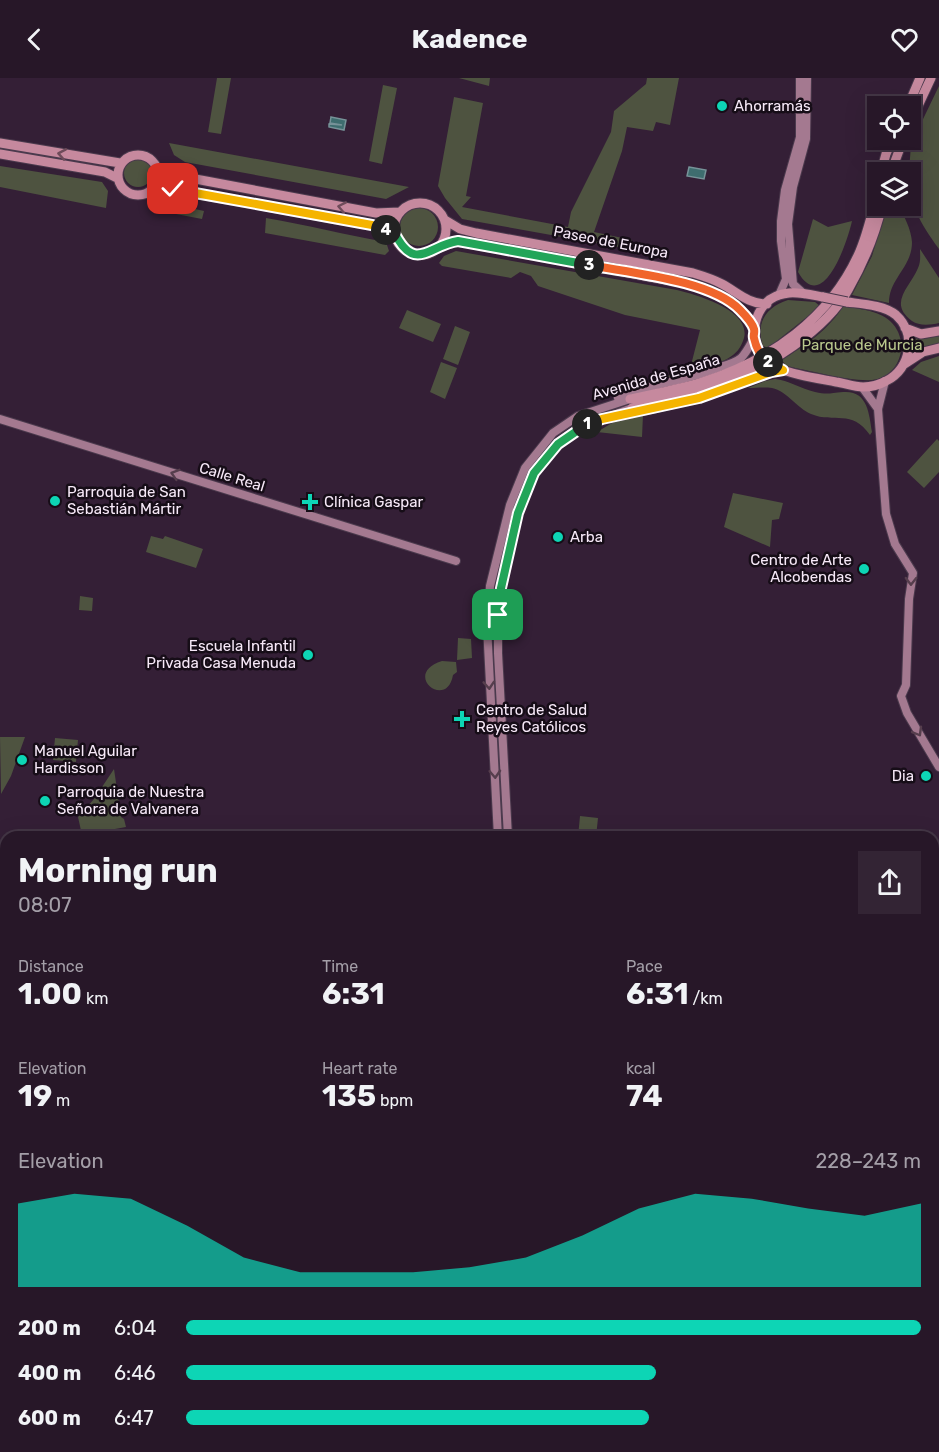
<!DOCTYPE html>
<meta charset="utf-8">
<style>
:root{--surface:#271728;--page:#332434;--text:#f1f3f6;--muted:#a49fa8;--line:#433645;--accent:#0dd5b5}
body{margin:0;font-family:Rubik,sans-serif;background:var(--page);color:var(--text);height:100vh;display:flex;flex-direction:column;font-size:22px;white-space:nowrap}
*{box-sizing:border-box;margin:0}
p{font-size:20px;color:var(--muted)}
.icon{flex:none;width:33px;height:33px;fill:none;stroke:currentColor;stroke-width:2;stroke-linecap:round;stroke-linejoin:round}
.map{position:relative;flex:1;overflow:hidden}
.details{position:absolute;left:0px;top:753px;width:939px;height:621px;display:flex;flex-direction:column;background:var(--surface);border-radius:18px 18px 0 0;box-shadow:0 6px 24px #0002,0 0 0 2px var(--line)}
.details>*{flex:none}
.fabs{position:absolute;left:867px;top:18px;display:grid;gap:12px}
.fabs a{display:grid;place-items:center;width:54px;height:54px;border-radius:0px;background:var(--surface);box-shadow:0 6px 24px #0002,0 0 0 2px var(--line);font-size:30px}
.pin{position:absolute;display:grid;place-items:center;width:51px;height:51px;color:#fff;margin:-26px;border-radius:12px;box-shadow:0 3px 9px #0006}
.km{position:absolute;width:30px;height:30px;margin:-15px;border-radius:50%;background:#222;color:#fff;font-size:16px;line-height:30px;text-align:center}
.round{display:grid;place-items:center;flex:none;width:63px;height:63px;border-radius:0px;background:var(--page)}
.headline{display:flex;align-items:center;justify-content:space-between;height:102px;padding:0 18px}
h1{font-size:33px;font-weight:700;line-height:45px}
.metrics{display:grid;grid-template-columns:repeat(3,1fr);gap:9px;height:102px;padding:6px 18px}
.metrics div{display:grid;align-content:center}
.metrics b{font-size:30px;font-weight:700}
.metrics small{font-size:16px;font-weight:400}
.metrics p{font-size:16px}
.chart{height:168px;padding:12px 18px}
.chart p{display:flex;justify-content:space-between}
.chart svg{width:100%;height:108px;margin-top:6px;fill:var(--accent);opacity:.7}
ul{padding:0 18px;list-style:none;font-size:20px}
li{display:grid;grid-template-columns:96px 72px 1fr;align-items:center;height:45px}
li i{height:15px;border-radius:8px;background:var(--accent)}
header{display:flex;justify-content:space-between;align-items:center;height:78px;padding:0 18px;background:var(--surface);font-size:27px;font-weight:700}
.map>svg:first-child{display:block}
.green{fill:#4e5340}
.water{fill:#3e6d6f;stroke:#769298;stroke-width:1.5}
.lines{fill:none;stroke-linecap:round;stroke-linejoin:round}
.secondary-casing{stroke:#4b3a4d;stroke-width:10}
.primary-casing{stroke:#4b3a4d;stroke-width:11}
.secondary{stroke:#a47990;stroke-width:8}
.primary{stroke:#c6899e;stroke-width:9}
.primary-bridge-casing{stroke:#4b3a4d;stroke-width:11;stroke-linecap:butt}
.primary-bridge{stroke:#c6899e;stroke-width:9}
.oneway{stroke:#6e4b5a}
.oneway2{stroke:#563e4d}
.split-1-casing{stroke:#fff;stroke-width:12}
.split-2-casing{stroke:#fff;stroke-width:12}
.split-3-casing{stroke:#fff;stroke-width:12}
.split-4-casing{stroke:#fff;stroke-width:12}
.split-5-casing{stroke:#fff;stroke-width:12}
.split-1{stroke:#22a559;stroke-width:8}
.split-2{stroke:#f5b400;stroke-width:8}
.split-3{stroke:#f0652b;stroke-width:8}
.split-4{stroke:#22a559;stroke-width:8}
.split-5{stroke:#f5b400;stroke-width:8}
.poi-dot{fill:#0dd5b5;stroke:#160d17;stroke-width:2}
.labels{text-anchor:middle;dominant-baseline:central;stroke-width:5;stroke-linejoin:round;paint-order:stroke}
.poi-label{font-size:15px;fill:#f7e9f8;stroke:#160d17;text-anchor:start}
.street-label{font-size:15px;fill:#f7e9f8;stroke:#160d17}
.park-label{font-size:15px;fill:#b9c88d;stroke:#160d17}
</style>
<header><svg class="icon" aria-label="back" viewBox="0 0 24 24"><path d="M15 5l-7 7 7 7"/></svg>Kadence<svg class="icon" aria-label="heart" viewBox="0 0 24 24"><path d="M12 20l-8-8c-3-5 5-10 8-4 3-6 11-1 8 4z"/></svg></header>
<div class="map">
<svg width="939" height="1374" viewBox="0 0 939 1374">
<rect width="100%" height="100%" fill="#341f36"/>
<path class="green" d="M217,0H231L221,56L208,54Z
M459,0H490L489,8Z
M647,0H679L670,47L656,44L653,53L627,49L622,73L594,154L632,162L629,171L462,141L445,120L438,108L454,19L483,25L466,118L471,119L462,129L568,149L571,134L611,54L614,33L646,6Z
M383,7L397,10L382,86L369,83Z
M939,8V171C919,143 910,129 910,94H909L911,66Z
M169,65L409,109L386,121L185,84L174,77Z
M124 95a14 14 0 1 1 28 0a14 14 0 1 1-28 0Z
M0,88L102,104L108,113L106,130L0,109Z
M168,125L204,133L202,141L150,131Z
M887,128H900C904,140 911,150 912,164C912,190 889,200 889,225L852,217L872,178Z
M400 149a19 19 0 1 1 38 0a19 19 0 1 1-38 0Z
M266,140C307,147 346,157 386,164L389,173L385,177L265,155Z
M813,141L828,149L852,143C848,162 823,238 798,194Z
M920,171L939,200V245C930,247 919,248 912,243C887,225 911,208 918,190C921,184 920,177 920,171Z
M456,173L677,212C697,217 751,232 744,260C741,270 736,276 727,281C703,294 673,299 647,308L645,305L683,293L691,287L700,252L625,237L538,208L531,198L520,194L511,200L442,188L439,185L444,178Z
M788,222L815,224L820,228L809,239H807L768,270L763,268C755,245 766,229 788,222Z
M843,228C858,231 878,232 890,243C911,262 901,299 872,302C851,304 808,292 786,288L782,282C804,268 829,252 843,228Z
M407,232L441,246L433,264L399,250Z
M455,248L470,254L458,287L443,281Z
M939,258V266L912,273V260L923,261Z
M939,278V304L912,292L921,284Z
M441,284L457,290L445,321L430,314Z
M775,301C788,302 801,311 815,314C828,317 830,315 843,314C868,312 869,336 872,354L870,357C851,330 835,346 811,336C797,330 787,313 772,310C764,309 755,310 748,310L765,303Z
M643,337L642,359L597,354L612,345Z
M937,361L939,363V394L924,410L907,394Z
M733,415L783,425L779,441L772,442L770,469L724,449Z
M151,458L163,461L165,458L203,471L196,490L146,474Z
M80,518L93,520L92,533L79,532Z
M458,560L471,561L472,580L457,582Z
M442,583L456,584L457,594L453,597C447,633 401,596 442,583Z
M0,659H25L11,698L1,716Z
M55,660L78,662L76,684L53,682Z
M114,691L121,739L124,741L126,749L82,757L78,739L94,721Z
M580,738L598,740L596,759H578Z
M565,1368H662L654,1374H569Z"/>
<path class="water" d="M331,39L346,42L344,52L329,49V46L342,47L330,45Z
M689,89L706,92L704,101L687,98Z"/>
<g class="lines">
<g class="secondary-casing">
<path id="secondary" d="M804,216L793,206L788,146L793,109L806,61L807,0
M779,217L786,201L781,163V143L785,112L800,59V0
M885,303L878,331L886,436L895,466L913,495L909,521L906,607L901,618L907,635L939,689
M862,309L878,331
M618,320C651,305 687,303 720,289C727,287 736,284 741,280C747,274 750,267 754,260
M620,338L699,320L771,294L783,292
M0,341L456,483
M498,759L487,548L490,508L510,427L525,390L553,355L578,338L630,321
M508,759L498,575V528L518,435L534,395L558,366L581,349L632,330
M0,1093H6
M317,1368L318,1374
M328,1368L329,1374"/>
</g>
<g class="primary-casing">
<path id="primary" d="M908,28L920,0
M910,45L931,0
M0,65L120,85
M0,76L105,94L117,100
M118 97a20 20 0 1 1 40 0a20 20 0 1 1-40 0Z
M157,90L174,97L376,135L400,134
M881,94L886,76L892,62
M891,94L903,62
M155,108L375,148L394,154
M394 151a26 26 0 1 1 52 0a26 26 0 1 1-52 0Z
M445,142L460,151L476,155L693,195C703,198 713,201 722,206C737,214 748,226 767,226
M439,169L449,164L458,163L693,207C718,214 742,228 754,252
M905,250L921,256L939,253
M758,272C749,246 759,218 789,215C800,214 812,217 823,219
M903,287L923,274L939,270
M773,288C793,297 815,300 836,304C844,305 854,309 863,309C870,309 879,307 886,303C911,291 917,256 896,237C884,227 862,226 847,224
M630,321C654,316 679,311 702,304C770,283 831,240 860,173C868,154 873,132 878,111
M632,330C663,322 695,316 725,305C767,289 826,252 848,212C863,186 875,157 882,128"/>
</g>
<use href="#secondary" class="secondary"/>
<use href="#primary" class="primary"/>
<g class="primary-bridge-casing">
<path id="primary-bridge" d="M823,219L847,224
M758,272L765,282L773,288"/>
</g>
<use href="#primary-bridge" class="primary-bridge"/>
</g>
<defs><path id="oneway-chevron" d="M-2-3.5L2.5 0L-2 3.5" fill="none" stroke-width="1.6" stroke-linecap="round" stroke-linejoin="round" transform="scale(1.5)"/></defs>
<g class="oneway">
<use href="#oneway-chevron" transform="translate(62 76) rotate(-170)"/>
<use href="#oneway-chevron" transform="translate(342 129) rotate(-169)"/>
</g>
<g class="oneway2">
<use href="#oneway-chevron" transform="translate(175 396) rotate(-163)"/>
<use href="#oneway-chevron" transform="translate(911 503) rotate(91)"/>
<use href="#oneway-chevron" transform="translate(489 607) rotate(86)"/>
<use href="#oneway-chevron" transform="translate(918 654) rotate(60)"/>
<use href="#oneway-chevron" transform="translate(495 696) rotate(87)"/>
</g>
<g class="lines">
<g class="split-1-casing">
<path id="split-1" d="M498,537L501,510L518,435L534,395L558,366L587,346"/>
</g>
<g class="split-2-casing">
<path id="split-2" d="M587,346L602,341L699,320L771,294L783,292L768,284"/>
</g>
<g class="split-3-casing">
<path id="split-3" d="M589,187C631,195 711,202 740,232C745,237 752,244 754,251C755,255 753,257 754,260C756,269 761,279 768,284"/>
</g>
<g class="split-4-casing">
<path id="split-4" d="M386,152L394,154C415,196 429,167 458,163L589,187"/>
</g>
<g class="split-5-casing">
<path id="split-5" d="M173,111L372,147L386,152"/>
</g>
<use href="#split-1" class="split-1"/>
<use href="#split-2" class="split-2"/>
<use href="#split-3" class="split-3"/>
<use href="#split-4" class="split-4"/>
<use href="#split-5" class="split-5"/>
</g>
<g class="poi-dot">
<circle cx="722" cy="28" r="6"/>
<circle cx="55" cy="423" r="6"/>
<path d="M307 415h6v6h6v6h-6v6h-6v-6h-6v-6h6z"/>
<circle cx="558" cy="459" r="6"/>
<circle cx="864" cy="491" r="6"/>
<circle cx="308" cy="577" r="6"/>
<path d="M459 632h6v6h6v6h-6v6h-6v-6h-6v-6h6z"/>
<circle cx="22" cy="682" r="6"/>
<circle cx="926" cy="698" r="6"/>
<circle cx="45" cy="723" r="6"/>
</g>
<g class="labels">
<g class="poi-label">
<text x="734" y="28">Ahorramás</text>
<text x="67" y="414">Parroquia de San<tspan x="67" dy="17">Sebastián Mártir</tspan></text>
<text x="324" y="424">Clínica Gaspar</text>
<text x="570" y="459">Arba</text>
<text x="852" y="482" text-anchor="end">Centro de Arte<tspan x="852" dy="17">Alcobendas</tspan></text>
<text x="296" y="568" text-anchor="end">Escuela Infantil<tspan x="296" dy="17">Privada Casa Menuda</tspan></text>
<text x="476" y="632">Centro de Salud<tspan x="476" dy="17">Reyes Católicos</tspan></text>
<text x="34" y="673">Manuel Aguilar<tspan x="34" dy="17">Hardisson</tspan></text>
<text x="914" y="698" text-anchor="end">Dia</text>
<text x="57" y="714">Parroquia de Nuestra<tspan x="57" dy="17">Señora de Valvanera</tspan></text>
</g>
<g class="street-label">
<text transform="translate(611 164) rotate(11)">Paseo de Europa</text>
<text transform="translate(656 299) rotate(-16)">Avenida de España</text>
<text transform="translate(232 399) rotate(17)">Calle Real</text>
</g>
<g class="park-label">
<text x="862" y="267">Parque de Murcia</text>
</g>
</g>
</svg>
<div class="fabs">
<a><svg class="icon" aria-label="locate" viewBox="0 0 24 24"><circle cx="12" cy="12" r="6"/><path d="M12 2v4M12 18v4M2 12h4M18 12h4"/></svg></a>
<a><svg class="icon" aria-label="layers" viewBox="0 0 24 24"><path d="M12 4l9 5-9 5-9-5zM3 14l9 5 9-5"/></svg></a>
</div>
<div class="pin" style="left:498px;top:537px;background:#1e9e55"><svg class="icon" aria-label="arrive" viewBox="0 0 24 24"><path d="M6 21V4h12l-3 4 3 4H6"/></svg></div>
<div class="pin" style="left:173px;top:111px;background:#d93025"><svg class="icon" aria-label="check" viewBox="0 0 24 24"><path d="M5 12l5 5 9-10"/></svg></div>
<b class="km" style="left:587px;top:346px">1</b>
<b class="km" style="left:768px;top:284px">2</b>
<b class="km" style="left:589px;top:187px">3</b>
<b class="km" style="left:386px;top:152px">4</b>
<section class="details">
<div class="headline"><div><h1>Morning run</h1><p>08:07</p></div><a class="round"><svg class="icon" aria-label="share" viewBox="0 0 24 24"><path d="M12 15V3M7 8l5-5 5 5M5 13v7h14v-7"/></svg></a></div>
<div class="metrics">
<div><p>Distance</p><b>1.00<small> km</small></b></div>
<div><p>Time</p><b>6:31</b></div>
<div><p>Pace</p><b>6:31<small> /km</small></b></div>
</div>
<div class="metrics">
<div><p>Elevation</p><b>19<small> m</small></b></div>
<div><p>Heart rate</p><b>135<small> bpm</small></b></div>
<div><p>kcal</p><b>74</b></div>
</div>
<div class="chart"><p><span>Elevation</span>228–243 m</p>
<svg viewBox="0 0 160 44" preserveAspectRatio="none"><path d="M0 44V10L10 6L20 8L30 19L40 32L50 38L60 38L70 38L80 36L90 32L100 23L110 12L120 6L130 8L140 12L150 15L160 10V44z"/></svg>
</div>
<ul>
<li><b>200 m</b>6:04<i style="width:100%"></i></li>
<li><b>400 m</b>6:46<i style="width:64%"></i></li>
<li><b>600 m</b>6:47<i style="width:63%"></i></li>
</ul>
</section>
</div>
